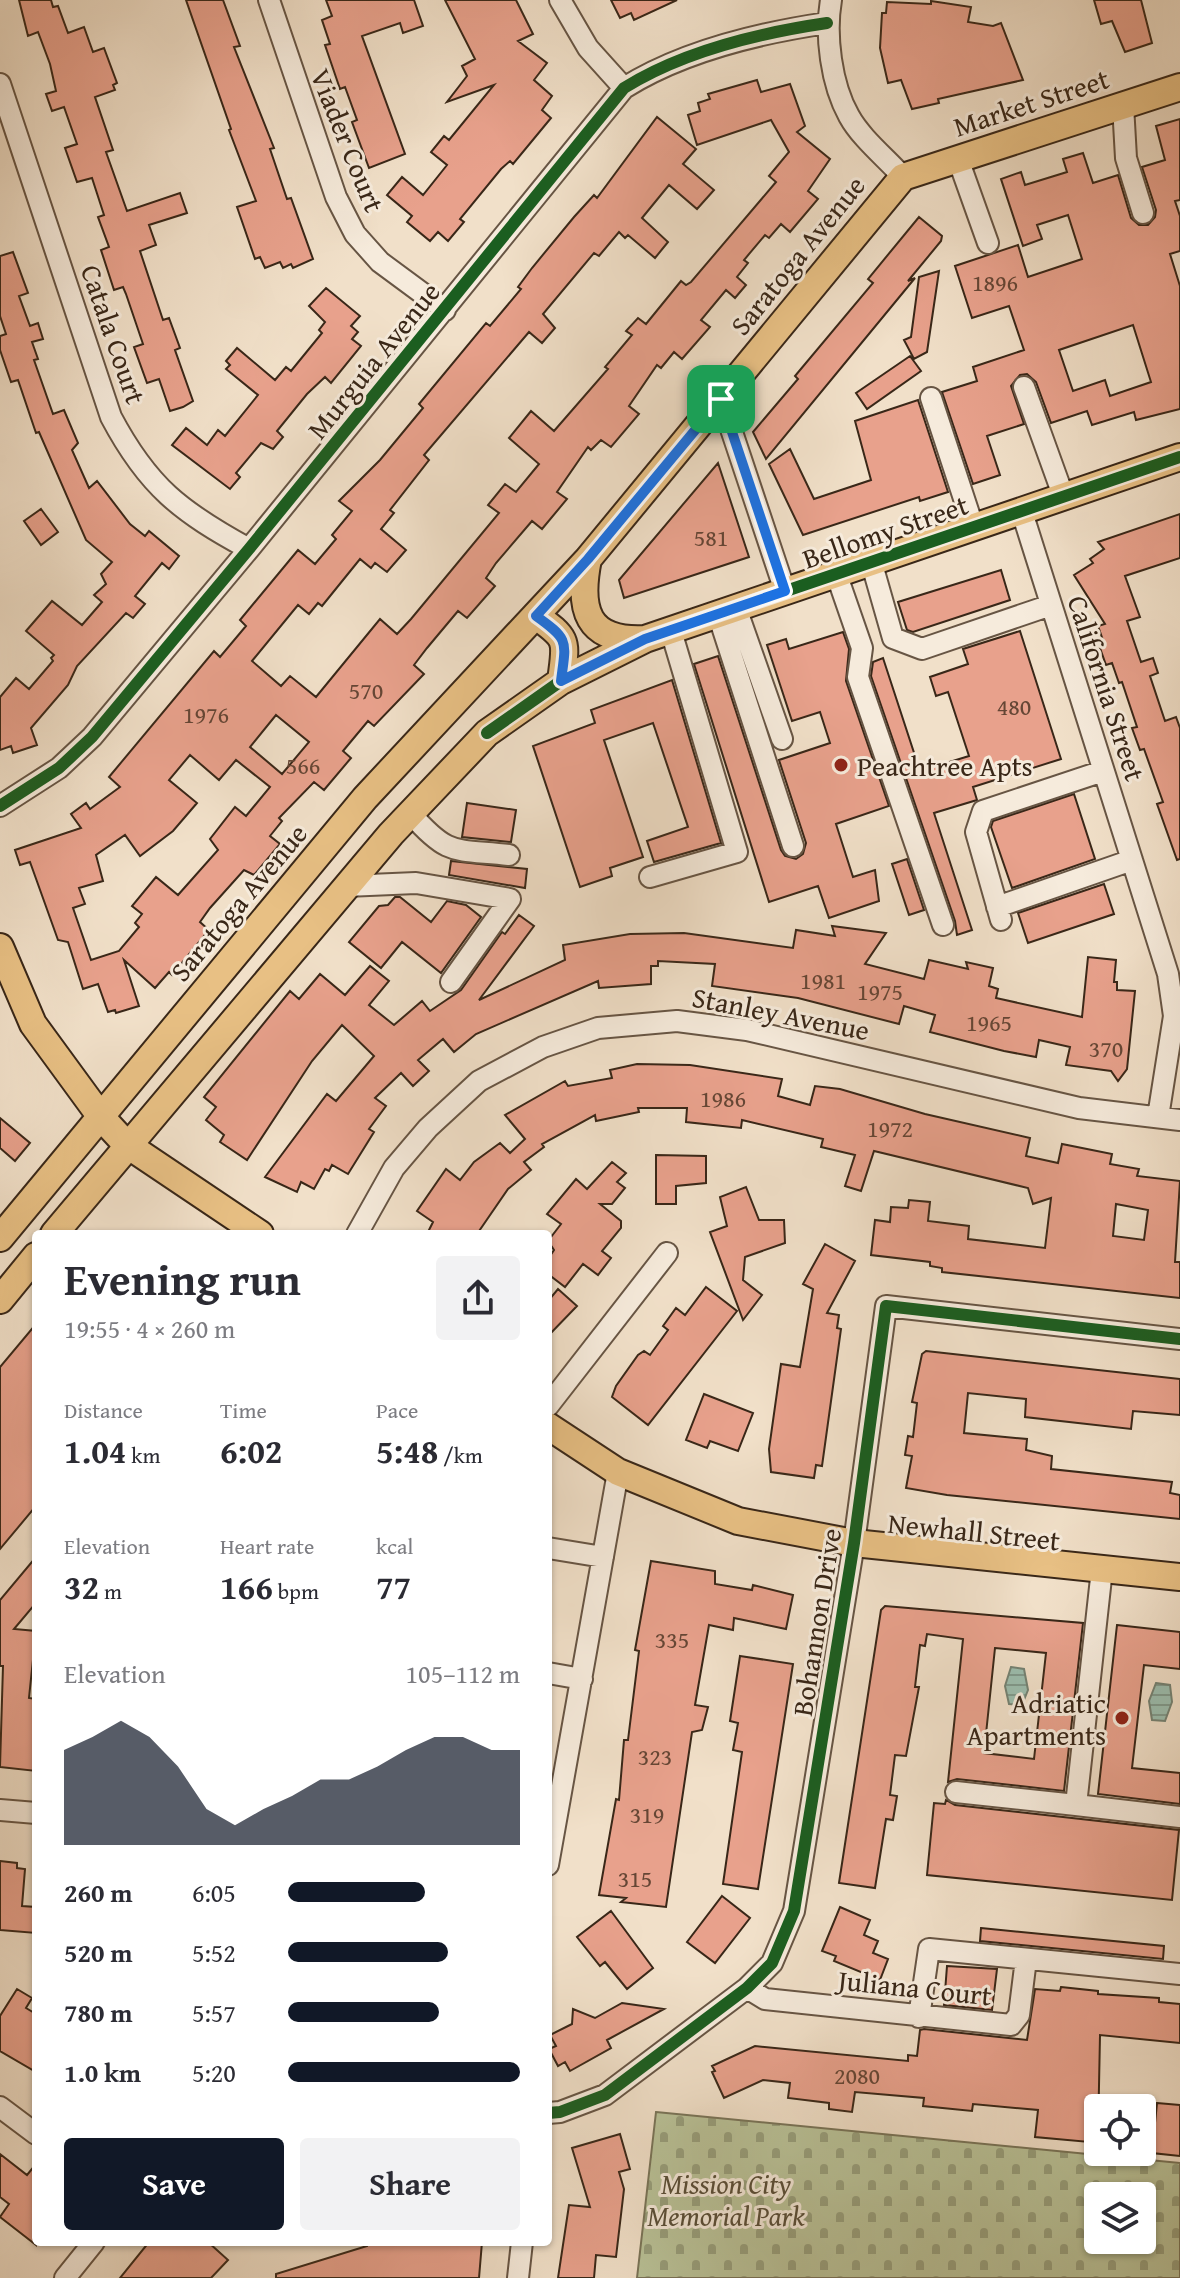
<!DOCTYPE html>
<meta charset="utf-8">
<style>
:root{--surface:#fff;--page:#f2f2f3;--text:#2b2b33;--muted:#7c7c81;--accent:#111827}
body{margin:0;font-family:"Gentium Book Plus",serif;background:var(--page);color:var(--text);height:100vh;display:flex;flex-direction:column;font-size:30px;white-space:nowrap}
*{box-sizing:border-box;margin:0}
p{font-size:26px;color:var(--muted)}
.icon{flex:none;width:44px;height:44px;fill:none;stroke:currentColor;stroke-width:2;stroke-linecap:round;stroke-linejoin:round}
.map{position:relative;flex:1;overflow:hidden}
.side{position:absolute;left:32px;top:1230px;width:520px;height:1016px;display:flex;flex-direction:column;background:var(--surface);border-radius:8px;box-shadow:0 2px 6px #0004}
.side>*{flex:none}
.buttons{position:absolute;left:1084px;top:2094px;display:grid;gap:16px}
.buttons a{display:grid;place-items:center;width:72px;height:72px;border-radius:8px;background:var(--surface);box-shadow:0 2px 6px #0004;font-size:40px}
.pin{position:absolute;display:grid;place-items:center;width:68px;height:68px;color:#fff;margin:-34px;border-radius:16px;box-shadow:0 4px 12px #0006}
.round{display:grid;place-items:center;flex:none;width:84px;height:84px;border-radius:8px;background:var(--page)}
.head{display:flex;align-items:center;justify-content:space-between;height:136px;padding:0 32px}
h1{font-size:44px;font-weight:600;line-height:60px}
.stats{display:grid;grid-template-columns:repeat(3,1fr);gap:12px;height:136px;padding:8px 32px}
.stats div{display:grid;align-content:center}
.stats b{font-size:34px;font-weight:600}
.stats small{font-size:22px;font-weight:400}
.stats p{font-size:22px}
.chart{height:224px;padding:16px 32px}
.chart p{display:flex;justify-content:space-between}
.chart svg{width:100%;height:144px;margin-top:8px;fill:var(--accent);opacity:.7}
.primary-button{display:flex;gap:16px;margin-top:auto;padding:16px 32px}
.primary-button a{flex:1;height:92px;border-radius:8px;background:var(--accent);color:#fff;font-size:32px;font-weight:600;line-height:92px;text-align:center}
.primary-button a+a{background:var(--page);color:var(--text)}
ul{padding:0 32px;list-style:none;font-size:26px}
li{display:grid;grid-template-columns:128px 96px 1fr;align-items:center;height:60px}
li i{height:20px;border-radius:10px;background:var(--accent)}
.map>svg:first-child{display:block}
.cemetery{fill:url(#cemetery-stones);stroke:#797458;stroke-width:2;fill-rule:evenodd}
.water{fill:url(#water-rules);stroke:#748273;stroke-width:2}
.building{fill:#e8a18c;stroke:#392718;stroke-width:2;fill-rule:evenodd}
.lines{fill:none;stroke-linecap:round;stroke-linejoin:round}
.minor-casing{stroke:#675544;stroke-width:24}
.major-casing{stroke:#392718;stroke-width:30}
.minor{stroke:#f6ebdc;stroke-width:20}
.major{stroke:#e8c084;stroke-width:26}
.cycleway-casing{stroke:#f6ebdc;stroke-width:17}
.cycleway{stroke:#1b5e20;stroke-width:12}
.route-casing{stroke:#fff;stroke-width:16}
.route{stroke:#1a73e8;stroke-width:10}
.poi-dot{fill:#8f2418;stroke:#f6ebdc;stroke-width:3}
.labels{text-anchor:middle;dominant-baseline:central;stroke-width:6;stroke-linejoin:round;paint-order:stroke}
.number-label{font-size:24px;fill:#654635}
.street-label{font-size:28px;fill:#392718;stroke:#f6ebdc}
.poi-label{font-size:28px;fill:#392718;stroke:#f6ebdc;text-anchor:start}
.park-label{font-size:28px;font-style:italic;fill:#594e38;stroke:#f6ebdc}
</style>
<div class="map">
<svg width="1180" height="2278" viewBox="0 0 1180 2278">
<defs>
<pattern id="cemetery-stones" width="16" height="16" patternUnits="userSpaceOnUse" patternTransform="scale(2)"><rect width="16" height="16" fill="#b9c298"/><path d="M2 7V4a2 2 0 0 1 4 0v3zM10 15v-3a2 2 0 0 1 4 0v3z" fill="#979e7b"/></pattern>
<pattern id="water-rules" width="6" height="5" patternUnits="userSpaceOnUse" patternTransform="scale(2)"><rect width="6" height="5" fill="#9cbeaf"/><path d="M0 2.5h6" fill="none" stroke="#809a8d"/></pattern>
</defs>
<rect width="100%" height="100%" fill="#f1e0c9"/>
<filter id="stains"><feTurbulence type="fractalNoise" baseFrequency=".0025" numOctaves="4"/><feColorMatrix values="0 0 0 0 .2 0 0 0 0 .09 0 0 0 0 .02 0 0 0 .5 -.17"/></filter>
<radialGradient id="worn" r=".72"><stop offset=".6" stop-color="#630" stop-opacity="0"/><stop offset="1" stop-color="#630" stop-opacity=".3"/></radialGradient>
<path class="cemetery" d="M656,2112L1180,2163V2278H637ZM1098,2196H1142V2240H1098Z"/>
<path class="water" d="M1011,1667L1024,1669L1028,1690L1022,1705L1009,1704L1005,1686Z
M1156,1683L1170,1685L1172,1702L1165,1721L1152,1720L1149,1701Z"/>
<path class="building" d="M19,0H51L53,7L58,6L68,33L84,27L93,52L104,48L117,83L113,85L115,90L95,97L113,150L106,152L127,211L180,193L187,213L149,225L156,245L140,251L163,320L169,318L180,348L175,350L193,401L183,407L170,411L159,379L147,383L134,347L143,344L126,294L123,287L114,290L101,250L109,247L98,217L104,215L92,178L77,182L65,148L77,144L64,107L52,111L46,94L56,91L50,64L38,32L28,36Z
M186,0H223L240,46L234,47L274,148L270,149L287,199L291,198L313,259L293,268L291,264L283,268L280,262L265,268L260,257L255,259L237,207L256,201L229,130L231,129Z
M326,0H414L423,26L403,33L400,23L362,36L405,154L369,168L352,122L357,120L345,87L340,89L325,45L330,44L322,20L332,16Z
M445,0H516L533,34L518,41L547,63L534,80L552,96L542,110L551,118L513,164L510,161L501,169L460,219L464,222L448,241L438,232L430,241L407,222L412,216L387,195L402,177L423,195L447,165L431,152L444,136L449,140L494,85L447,102L467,76L462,66L475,59Z
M611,0H677L634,20L631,13L620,18Z
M1094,0H1141L1152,43L1125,52L1112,21L1101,24Z
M931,1L971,7L968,22L993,26L1001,23L1023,80L938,99L939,103L912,109L901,80L888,83L880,48L882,13H886L887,2L931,4Z
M757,80L761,92L790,84L805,126L797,132L830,159L808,191L818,199L790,232L781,224L769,238L765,235L744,260L748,263L737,277L746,285L735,298L726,290L701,320L710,327L682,359L674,352L661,368L657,365L629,406L639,414L611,447L601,440L591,450L588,447L557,492L567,499L542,529L532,521L496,563L486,578L495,586L467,618L458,611L427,648L414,665L424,674L374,726L368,721L343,751L351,758L324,790L314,782L279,818L282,821L270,836L280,844L254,875L244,870L210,908L200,922L209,930L172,975L169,972L155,988L124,960L139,1006L116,1013L115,1010L108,1012L98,984L83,989L68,942L58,940L30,862L20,865L15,850L81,828L71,814L86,803L90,809L120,787L109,777L214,651L220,657L246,626L240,620L298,550L315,564L336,539L332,535L352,511L339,501L380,460L423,408L419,404L486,323L490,326L521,289L518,287L532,268L574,217L594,195L597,198L657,117L696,149L683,164L714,190L697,209L669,185L642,218L668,242L655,258L628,235L625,238L619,232L599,256L594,253L543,314L555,328L542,343L529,332L424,455L429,460L390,510L394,513L381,529L406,550L387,572L375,563L371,568L360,559L322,606L318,603L309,614L298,605L252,661L281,686L290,676L316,697L380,619L397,634L411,619L499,513L488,505L505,484L516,492L539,464L509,438L531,411L554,431L608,369L605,367L632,335L626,331L638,318L646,324L681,281L686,285L691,282L776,182L769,176L789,152L771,120L697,145L688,115L700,111L698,103L710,99L708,94ZM276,715L309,742L282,774L250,747ZM190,755L219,780L236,760L270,787L246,816L235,807L210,839L218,850L178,895L156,877L132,906L142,914L135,923L139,927L119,951L91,960L73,908L85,904L79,888L103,881L96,855L125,835L140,856L173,831L197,803L169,780Z
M1180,119V200L1175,201L1180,216V251L1170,254L1180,286V409L1136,420L1134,412L1092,425L1087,411L1051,423L1036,382L1027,374L1020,375L1011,386L1024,424L987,436L1000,475L973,484L942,392L977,381L973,367L1024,350L1009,306L972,318L955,266L1018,245L1028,277L1082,259L1068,215L1037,225L1042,239L1023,246L1001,179L1021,172L1025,185L1067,172L1063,159L1083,153L1093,183L1118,175L1131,218L1139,225H1148L1155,217L1156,210L1142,167L1165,160L1156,126ZM1133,325L1151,382L1110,396L1105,380L1073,391L1059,350Z
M919,217L942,236L941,241L908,281L915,278L766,459L753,432L798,379L795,376L873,283L868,279Z
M13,252L28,293L19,296L30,326L38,323L43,339L32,342L38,359L34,360L53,414L64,410L78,443L72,450L89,488L97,481L130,524L145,536L149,531L179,556L169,569L162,563L135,596L145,604L133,618L126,613L77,666L68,685L31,728L37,745L13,753L11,746L0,750V697L16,678L29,689L53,661L51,658L54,655L26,631L52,601L82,625L102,602L94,595L106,584L101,574L112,562L86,540L39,432L36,433L18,380L11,382L0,350V336L6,334L0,316V256Z
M939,271L927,352L914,359L904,340L911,337L919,277Z
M326,288L360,316L351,326L358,332L352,339L361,346L331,383L325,377L307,394L277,431L283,437L273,449L261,443L236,473L240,477L230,489L172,445L186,428L207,445L218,430L225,436L258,395L226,369L230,365L226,361L237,348L275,380L286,367L291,371L322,333L319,330L325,322L309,306Z
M910,356L921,371L867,409L856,393Z
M918,400L948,492L920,501L919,497L803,535L769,464L790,449L814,499L871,480L855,421Z
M718,463L749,557L624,598L619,580Z
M41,509L58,532L41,545L24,521Z
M1180,514V558L1125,576L1140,617L1127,621L1141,662L1153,658L1158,673L1150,676L1165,721L1176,717L1180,728V859L1177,860L1157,804L1163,802L1144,749L1140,750L1132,728L1137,727L1122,682L1119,683L1112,663L1106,665L1100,648L1105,646L1098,626L1105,624L1074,575L1093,563L1090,559L1104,549L1098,542Z
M1001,570L1010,600L913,632L907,630L898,602Z
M1020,631L1061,759L973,787L977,800L934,813L972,930L957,935L955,921L871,676L873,662L883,658L920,771L969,756L948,692L936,696L930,677L968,664L963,649Z
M843,632L849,649L846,681L889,806L836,824L853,877L875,870L879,901L829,918L818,886L769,902L694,664L718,656L781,850L785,856L796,859L803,854L806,843L779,760L830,743L820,712L792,721L767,645L786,639L789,649Z
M672,680L721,843L654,862L647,841L688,827L653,723L604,740L643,857L610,868L612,876L580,887L533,746L595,723L591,710Z
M1074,794L1095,859L1012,888L991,827L993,821Z
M467,803L516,810L511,842L462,837Z
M907,859L924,910L909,915L892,864Z
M451,861L527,869L525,888L449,875Z
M1104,884L1114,914L1028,943L1018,913Z
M395,897H400L431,922L447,901L466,905L481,917L441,973L402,942L381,968L349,942L379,906L388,905Z
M519,915L534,926L479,1000L565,960L563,945L630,934L684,933L793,948L796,930L835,936L832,926L886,933L865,964L924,979L929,960L968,969L966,962L993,968L989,986L998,989L996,998L1082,1017L1088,957L1116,960L1114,982H1117V990L1135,991L1127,1069L1118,1081L1111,1071L1066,1065L1070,1047L1039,1040L1036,1057L1004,1051L930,1032L935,1015L904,1006L899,1024L798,998L712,986L715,964L658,961V966H651V984L599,988L598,981L476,1034L454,1052L443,1039L418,1060L429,1071L413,1086L401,1073L375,1098L386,1106L369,1129L374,1132L348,1174L332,1165L329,1171L325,1169L314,1189L301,1182L297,1192L265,1177L327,1094L336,1101L374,1056L342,1025L312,1061L247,1160L220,1142L224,1135L206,1120L216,1107L204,1097L290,991L299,999L320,974L345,995L370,966L389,981L369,1005L394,1025L422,1001L430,1011L461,990L502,932L505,934Z
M637,1064L690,1065L782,1079L778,1096L810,1105L815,1086L840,1089L925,1114L1030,1138L1026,1156L1058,1163L1062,1144L1112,1154L1110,1164L1139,1169L1137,1176L1180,1181L1175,1262H1180V1298L942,1272V1268L930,1266V1262L871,1255L875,1220L890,1222L891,1207L908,1208L909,1200L930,1202L928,1221L969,1226L968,1239L1045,1248L1051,1198L1033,1204L1028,1188L874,1151L861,1191L845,1186L855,1155L821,1147L823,1139L742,1120L741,1128L686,1122L687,1108H638L639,1112L596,1121L595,1115L542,1144L544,1147L524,1162L531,1170L508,1189L477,1234H427L433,1222L417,1211L446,1169L460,1180L474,1162L500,1143L510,1153L525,1139L505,1115L565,1081L568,1086L612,1078L610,1070ZM1116,1204L1148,1210L1144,1240L1113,1236Z
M0,1118L30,1143L15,1161L0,1148Z
M656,1155L706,1156V1183L676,1186V1204H656Z
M612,1162L626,1173L617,1182L625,1188L612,1204H600L621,1221V1228L602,1251L611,1258L598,1275L583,1264L565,1287L548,1274V1259L554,1250L548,1241L561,1224L547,1214L576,1179L587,1189Z
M746,1187L759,1220H784L785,1243L745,1257L743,1280L762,1295L743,1320L710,1232L727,1226L720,1197Z
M825,1244L855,1261L827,1313L839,1315L837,1328L841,1329L822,1466L816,1465L814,1478L771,1472L769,1449L781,1364L800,1367L813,1289L803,1284Z
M706,1287L737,1311L648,1425L612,1397L616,1386L638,1355L644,1351L650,1355L668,1330L663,1326L676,1308L685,1315Z
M558,1289L577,1306L548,1336V1301Z
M36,1324V1506L0,1549V1367Z
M926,1351L1180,1379V1415L1133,1411L1131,1429L1025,1417L1026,1399L968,1393L964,1433L1027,1439L1026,1450L1052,1456L1051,1469L1172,1482L1170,1493L1180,1495V1519L947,1495L906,1488L912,1456L905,1455L908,1436L913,1437L917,1403L912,1402L922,1354Z
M704,1394L753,1413L738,1451L710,1441L707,1448L686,1440Z
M36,1557V1603L14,1629L36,1631L29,1698L36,1699V1771L0,1767L3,1666H0V1600Z
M651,1561L715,1571V1584L752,1590L753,1585L793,1595L786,1629L734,1618L733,1630L709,1625L695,1705L708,1707L702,1730L692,1732L666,1907L621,1902L626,1898L599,1895L616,1799L619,1800L624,1740H628L639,1651L635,1650Z
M885,1606L1083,1623L1064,1791L957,1779L948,1782L963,1639L927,1634L925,1646L920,1645L915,1687H919L906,1756L895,1755L890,1795L897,1796L893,1820L886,1819L875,1888L839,1883L881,1610ZM995,1648L1046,1653L1034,1759L984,1753Z
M1117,1625L1180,1632V1669L1144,1665L1132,1768L1180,1773V1804L1098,1794Z
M740,1656L793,1664L758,1889L723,1884L742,1752L733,1750L738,1723L730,1721Z
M946,1800L955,1805L1179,1830L1172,1900L927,1875L934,1803L945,1804Z
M0,1861L17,1863V1868L25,1869L22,1906L36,1907V1933L0,1930Z
M722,1896L750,1918L715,1963L687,1942Z
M840,1907L870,1920L864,1935L878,1941L873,1953L888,1959L880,1980L834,1961L836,1956L822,1951Z
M611,1911L653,1968L627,1989L605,1962L600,1966L577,1937Z
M981,1928L1164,1946L1163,1959L980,1941Z
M947,1966L997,1969L992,2010L944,2005Z
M1061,1987L1098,1991V1994L1159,1998V2002L1180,2004V2043L1100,2035L1098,2137L1089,2136V2142L1035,2137L1038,2110L973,2104L972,2111L923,2106L924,2098L855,2092L852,2112L829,2109V2103L788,2098L790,2083L763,2080L724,2098L712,2072L715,2071L712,2066L755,2046L908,2061V2055L917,2056L920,2030L924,2029L1027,2040L1035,1989L1060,1991Z
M17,1989L32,1998L26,2008L36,2014V2072L0,2051V2016Z
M622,2003L664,2009L607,2040L611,2048L570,2071L565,2062L558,2066L549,2049L556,2046L550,2035L572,2024L573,2009L595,2018Z
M1157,2103L1180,2105V2156L1152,2153Z
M620,2134L630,2169L619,2172L624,2189L616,2257L596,2255L594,2278H558L569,2205L590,2207L572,2148Z
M0,2154L27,2175L36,2164V2245L0,2217L9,2204L0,2197Z
M149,2242H208L228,2260L211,2278H120Z
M367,2242H482L479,2278H276V2274L367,2246Z"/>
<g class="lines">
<g class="minor-casing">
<path id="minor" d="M269,0L336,197L355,234L380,262L445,310
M560,0L588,48L624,88
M831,0C825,35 831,84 849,116C861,138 886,158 903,177
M0,84L111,417C148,487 181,512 249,549
M1123,105L1126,158L1143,213
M958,159L988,243
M1024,387L1063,495
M931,398L973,526
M721,399L785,591
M1021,509L1168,974L1174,1016L1158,1117
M871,561L893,638L922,649L1051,605
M836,573L862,648L858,677L943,925
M736,608L782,739
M718,614L793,846
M0,806L59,768L92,737L249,549L624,88C683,51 759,33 827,23
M411,814C449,857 454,849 509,855
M650,877L737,852L671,631
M346,886L416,883L510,899L451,982
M997,907L1132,860
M1001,920L976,832L983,811L1103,771
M357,1234L394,1168L428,1128L479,1081L543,1047L598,1028L677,1021L747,1030L1079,1108L1180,1120
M548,1406L667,1253
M548,1548L603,1557
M1102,1569L1076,1805L1180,1817
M548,1673L582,1679
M956,1792L1076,1805
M0,1810L36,1813
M548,1865L618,1472
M747,1988L765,1999L1011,2025L1019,2015L1026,1959
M919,2017L929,1949L1180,1974
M0,2107L36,2134
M548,2113L560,2112L605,2095L747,1988L772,1963L794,1911L854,1543L886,1306L1180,1339
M65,2278L94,2242
M518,2278L522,2242"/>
</g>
<g class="major-casing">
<path id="major" d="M588,559C578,609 586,642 645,639
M536,616C570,640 566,641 561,681
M0,947L33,1024L101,1117L126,1144L260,1234
M54,1234L391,834L487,733L561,681L645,639L1180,457
M0,1238L365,798L588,559L903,177L1180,87
M0,1300L36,1256
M548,1426L618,1472L738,1521L854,1543L1180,1577"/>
</g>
<use href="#minor" class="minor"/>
<use href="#major" class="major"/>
<g class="cycleway-casing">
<path id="cycleway" d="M487,733L561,681L645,639L1180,457
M0,806L59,768L92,737L249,549L624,88C683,51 759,33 827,23
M548,2113L560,2112L605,2095L747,1988L772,1963L794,1911L854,1543L886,1306L1180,1339"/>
</g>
<use href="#cycleway" class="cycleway"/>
</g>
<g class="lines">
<g class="route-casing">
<path id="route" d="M721,399L785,591L645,639L561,681C566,641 570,640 536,616L588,559Z"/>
</g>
<use href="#route" class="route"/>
</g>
<g class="poi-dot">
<circle cx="841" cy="765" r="8"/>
<circle cx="1122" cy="1718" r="8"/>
</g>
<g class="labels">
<g class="number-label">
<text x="995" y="282">1896</text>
<text x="711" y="537">581</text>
<text x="366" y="690">570</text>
<text x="1014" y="706">480</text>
<text x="206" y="714">1976</text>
<text x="303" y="765">566</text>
<text x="823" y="980">1981</text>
<text x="880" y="991">1975</text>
<text x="989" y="1022">1965</text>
<text x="1106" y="1048">370</text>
<text x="723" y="1098">1986</text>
<text x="890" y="1128">1972</text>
<text x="672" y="1639">335</text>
<text x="655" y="1756">323</text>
<text x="647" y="1814">319</text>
<text x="635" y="1878">315</text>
<text x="857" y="2075">2080</text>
</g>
<g class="street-label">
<text transform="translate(1031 102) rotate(-18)">Market Street</text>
<text transform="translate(348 140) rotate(68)">Viader Court</text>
<text transform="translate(797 255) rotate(-51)">Saratoga Avenue</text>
<text transform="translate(114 334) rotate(71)">Catala Court</text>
<text transform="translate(373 360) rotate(-51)">Murguia Avenue</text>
<text transform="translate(885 531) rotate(-19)">Bellomy Street</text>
<text transform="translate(1107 688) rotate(72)">California Street</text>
<text transform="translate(238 902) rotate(-50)">Saratoga Avenue</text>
<text transform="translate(781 1013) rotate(11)">Stanley Avenue</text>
<text transform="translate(974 1531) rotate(6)">Newhall Street</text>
<text transform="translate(816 1622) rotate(-81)">Bohannon Drive</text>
<text transform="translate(915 1987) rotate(6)">Juliana Court</text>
</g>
<g class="poi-label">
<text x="857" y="765">Peachtree Apts</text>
<text x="1106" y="1702" text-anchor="end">Adriatic<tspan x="1106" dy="32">Apartments</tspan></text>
</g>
<g class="park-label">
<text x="726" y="2183">Mission City<tspan x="726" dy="32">Memorial Park</tspan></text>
</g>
</g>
<rect width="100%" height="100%" filter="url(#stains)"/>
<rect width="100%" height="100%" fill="url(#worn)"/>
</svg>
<div class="buttons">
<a><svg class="icon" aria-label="locate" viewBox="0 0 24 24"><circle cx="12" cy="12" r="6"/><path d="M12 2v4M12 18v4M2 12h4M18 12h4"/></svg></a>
<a><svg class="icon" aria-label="layers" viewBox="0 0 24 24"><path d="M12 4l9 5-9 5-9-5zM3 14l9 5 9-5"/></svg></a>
</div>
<div class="pin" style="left:721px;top:399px;background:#1e9e55"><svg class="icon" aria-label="arrive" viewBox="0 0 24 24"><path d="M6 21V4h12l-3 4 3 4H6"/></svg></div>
<section class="side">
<div class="head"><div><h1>Evening run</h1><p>19:55 · 4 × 260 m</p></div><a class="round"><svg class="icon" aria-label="share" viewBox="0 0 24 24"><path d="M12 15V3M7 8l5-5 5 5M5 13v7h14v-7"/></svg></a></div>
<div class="stats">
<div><p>Distance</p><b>1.04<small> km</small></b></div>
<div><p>Time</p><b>6:02</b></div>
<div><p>Pace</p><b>5:48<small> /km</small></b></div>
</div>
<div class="stats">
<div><p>Elevation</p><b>32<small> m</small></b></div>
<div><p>Heart rate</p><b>166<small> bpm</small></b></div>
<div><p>kcal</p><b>77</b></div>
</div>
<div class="chart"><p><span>Elevation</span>105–112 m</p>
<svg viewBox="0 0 160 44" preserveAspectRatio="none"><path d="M0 44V15L10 11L20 6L30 11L40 20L50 33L60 38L70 33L80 29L90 24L100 24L110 20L120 15L130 11L140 11L150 15L160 15V44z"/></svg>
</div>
<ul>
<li><b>260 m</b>6:05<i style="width:59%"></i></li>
<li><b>520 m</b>5:52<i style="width:69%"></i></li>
<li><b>780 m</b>5:57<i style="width:65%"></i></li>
<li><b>1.0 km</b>5:20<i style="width:100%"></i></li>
</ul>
<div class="primary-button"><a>Save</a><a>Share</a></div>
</section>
</div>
